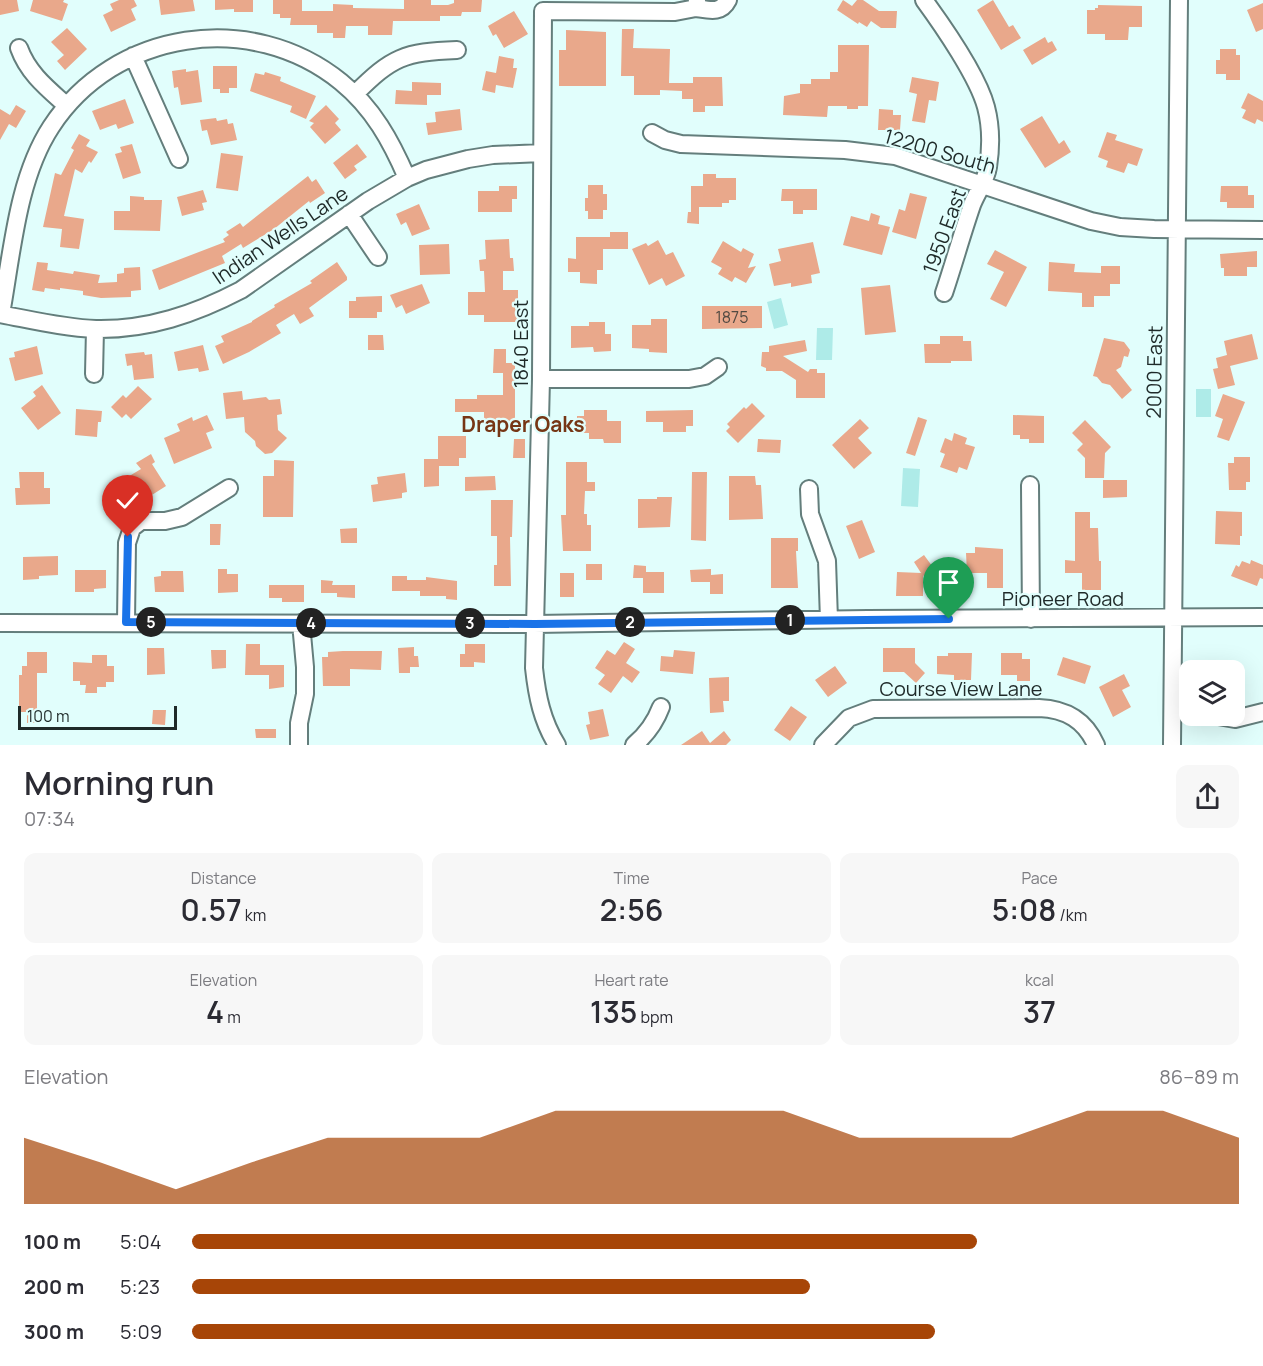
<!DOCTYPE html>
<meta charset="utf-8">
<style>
:root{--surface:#fff;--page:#f7f7f7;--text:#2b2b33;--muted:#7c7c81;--accent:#a74507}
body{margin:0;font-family:Manrope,sans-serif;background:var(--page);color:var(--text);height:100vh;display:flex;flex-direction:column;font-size:22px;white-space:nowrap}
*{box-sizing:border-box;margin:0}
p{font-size:20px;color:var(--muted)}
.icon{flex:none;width:33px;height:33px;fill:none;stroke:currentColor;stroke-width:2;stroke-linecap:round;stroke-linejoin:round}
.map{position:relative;height:745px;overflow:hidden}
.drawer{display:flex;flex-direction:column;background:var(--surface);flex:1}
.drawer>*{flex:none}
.fabs{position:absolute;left:1179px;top:660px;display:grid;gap:12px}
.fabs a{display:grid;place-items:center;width:66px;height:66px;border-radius:12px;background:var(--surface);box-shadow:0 6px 24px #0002;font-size:30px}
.scale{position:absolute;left:18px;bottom:15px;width:159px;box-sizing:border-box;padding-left:6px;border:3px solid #1f2a29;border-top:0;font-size:16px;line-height:21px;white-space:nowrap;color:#1f2a29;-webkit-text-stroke:4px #e1fefc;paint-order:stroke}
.pin{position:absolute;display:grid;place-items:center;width:51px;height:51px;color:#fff;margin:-62px -26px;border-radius:50% 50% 50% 0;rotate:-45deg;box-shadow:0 0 6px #0007}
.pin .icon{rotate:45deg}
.km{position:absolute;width:30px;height:30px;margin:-15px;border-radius:50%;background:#222;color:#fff;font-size:16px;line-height:30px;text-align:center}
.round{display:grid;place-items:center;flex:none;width:63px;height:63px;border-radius:12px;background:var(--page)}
.head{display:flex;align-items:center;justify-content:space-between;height:102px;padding:0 24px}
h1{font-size:33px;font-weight:600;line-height:45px}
.stats{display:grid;grid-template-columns:repeat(3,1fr);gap:9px;height:102px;padding:6px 24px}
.stats div{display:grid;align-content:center;border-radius:12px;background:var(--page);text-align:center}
.stats b{font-size:30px;font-weight:600}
.stats small{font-size:16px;font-weight:400}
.stats p{font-size:16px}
.chart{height:168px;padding:12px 24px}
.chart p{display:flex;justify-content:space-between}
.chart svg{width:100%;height:108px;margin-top:6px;fill:var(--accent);opacity:.7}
ul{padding:0 24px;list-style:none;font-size:20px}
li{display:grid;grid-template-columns:96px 72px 1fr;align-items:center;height:45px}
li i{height:15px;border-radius:8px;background:var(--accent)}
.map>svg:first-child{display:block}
.green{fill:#aeebe8}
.building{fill:#e9a88b}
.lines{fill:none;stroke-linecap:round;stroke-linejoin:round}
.minor-casing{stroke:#647e7c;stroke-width:20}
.minor{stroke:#fff;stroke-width:16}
.route-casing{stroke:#fff;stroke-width:12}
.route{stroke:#1a73e8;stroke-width:8}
.labels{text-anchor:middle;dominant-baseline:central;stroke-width:4.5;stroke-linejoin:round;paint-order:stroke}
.number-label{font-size:16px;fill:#524a42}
.street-label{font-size:20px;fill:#1f2a29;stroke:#e1fefc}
.neighbourhood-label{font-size:21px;font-weight:bold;fill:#763615;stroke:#e1fefc}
</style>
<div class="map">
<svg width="1263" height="745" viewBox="0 0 1263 745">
<rect width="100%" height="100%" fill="#e1fefc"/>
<path class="green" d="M781,298L788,325L774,329L767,302Z
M817,328H833L832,360H816Z
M1196,389H1211V417H1196Z
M903,468L920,469L918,507L901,506Z"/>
<path class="building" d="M0,0H17L19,11L0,15Z
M33,0H64L63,2L68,4L62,21L30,11Z
M119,0H134L137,6L131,9L136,20L111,32L103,15L113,10L110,4Z
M159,0H193L195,11L161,15Z
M215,0H253V12H234V9L215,10Z
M273,0H302V11H333V4L353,5V8L404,9V0H431V5H448L454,3V0H482L481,12H462L461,16H440V21H393L392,35H368V26H346L345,38H333V33H317V25H290L291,18H280V14H273Z
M843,0L852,6L857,0H863L879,11H897L896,28H881L871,21L867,27L859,22L858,24L837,10Z
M993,0L1009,27L1013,25L1021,38L1001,50L977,10Z
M1263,3V29L1256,32L1247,10Z
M1098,5L1142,6V27H1129L1128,40H1105V34H1087V10H1095V8H1098Z
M514,11L528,34L504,48L496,34L493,36L488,26Z
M67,28L87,49L65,70L57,61L64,55L51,42Z
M622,29H634L633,48L670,49L669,83H693V77H722L723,106H705V112H693V99H682V91L660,90V95H634V76H621Z
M566,30L606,32V86H559V50H566Z
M1045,37L1048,43L1052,41L1057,50L1032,65L1023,50Z
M838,45H869L868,106H858V109H847V106H828L827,117L783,115L784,96L800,93V84H811V79H830V72H838Z
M1220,49H1236V55H1240V80H1226V74H1216V60H1220Z
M499,56L514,59L513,68H517L513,88L496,85L495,93L482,90L486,71L496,73Z
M213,66H237V88H229V93H220V89H213Z
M186,69V72L198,70L202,102L181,105L178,87L174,88L172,71Z
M265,72L281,77L280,81L316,96L306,119L290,112L292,106L250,91L255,73L264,75Z
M912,77L939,82L936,101L929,100L925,123L912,121L917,94L909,92Z
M412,82L441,83V95H427V105L395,104L396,90L412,91Z
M1248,93L1263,101V122L1257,119L1255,124L1242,118L1246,110L1241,108Z
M125,99L134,123L118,129L116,124L100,130L92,111Z
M16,105L26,111L16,128L9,124L0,140V109L10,115Z
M326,105L339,119L335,123L341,130L325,144L310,127L314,123L309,121Z
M460,109L462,130L428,135L426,123L436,122L435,112Z
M879,109L893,110V115H901L900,130H878Z
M1042,116L1059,144L1064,140L1071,152L1045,168L1020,129Z
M216,118L217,121L227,119L228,124L233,123L237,140L211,145L207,130L202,131L200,120Z
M1107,132L1117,135L1115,140L1143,149L1137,166L1128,163L1124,173L1106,167L1108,161L1098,157Z
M79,134L90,140L86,146L98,152L91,163L89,161L82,173L75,169L64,216L84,219L79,249L60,247L62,229L43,227L55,173L61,175L74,150L71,148Z
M132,144L141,173L123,179L115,154L122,152L120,147Z
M357,144L367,157L354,166L357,170L345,179L333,163Z
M221,153L243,156L238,191L216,188Z
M703,174H716V178H736V200H729V203H722V207H699V224L687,223L688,212H691V186H703Z
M308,176L312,182L316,179L325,193L310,203L309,201L274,229L243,248L241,244L222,256L225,263L159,290L152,270L225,242L223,239L229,235L226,232L240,223L243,227Z
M588,185H603V194H607V210H603V219H588V211H585V198H588Z
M499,186H517V199H512V212H478V191H499Z
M1221,186H1248V195H1254V208H1227V202H1220Z
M782,189H817V210H803V214H793V201H781Z
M203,190L207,202L202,203L204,210L182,216L177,197Z
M910,193L927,197L916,239L892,232L899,209L905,211Z
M130,196L144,197V200H162L160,231L114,230V211H130Z
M419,204L430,229L412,236L406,222L401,225L396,214Z
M871,213L880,216L878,224L890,227L882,255L843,245L851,216L869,221Z
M610,232H628V249H603V270H597V284L580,283V272H568V258L576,259V237H610Z
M509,239L510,258H513L514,271H503V290H518V322H484V315H468V292H485L484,271H480L479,260L486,259L485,240Z
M658,240L666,255L673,252L685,276L666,286L662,278L649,285L632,249L646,243L648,246Z
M723,241L741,252L743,248L754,254L748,268L756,266L746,283L735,277L732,282L718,274L722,268L711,262Z
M813,242L820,273L811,275L812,283L791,287V283L774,286L769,264L781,261L778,249Z
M449,244L450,274L420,275L419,245Z
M995,250L1027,267L1006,307L990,299L1004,272L987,264Z
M1257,251V267H1247V276H1224V268H1221L1220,254Z
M37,262L48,263L47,270L73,274L74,271L100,275L98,283L117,282V274L124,273V268L140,267L141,290L131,291V297L101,298L83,295V291L60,288V290L45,288L44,292L32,290Z
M337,262L347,277V280L309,308L314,316L300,324L294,314L276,325L281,333L249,352L223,364L215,346L224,342L221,336L252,322V321L275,307L274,305L312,283L310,281Z
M1049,262L1075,264L1074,272L1101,273V266H1120V284H1110V296H1094V307H1082V293L1048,291Z
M422,284L430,303L406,314L402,305L396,308L390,295Z
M890,285L896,332L865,335L861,288Z
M382,296V312H377V318H349V301H356V297Z
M702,306H762V328L702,329Z
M651,319H667V353L649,352V349L632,348V325H651Z
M589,322H605V334H611V351L594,352L593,347L571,348V326H589Z
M1252,334L1258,359L1230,366L1235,385L1218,389L1213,369L1218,368L1216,358L1227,355L1224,341Z
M368,335H383L384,350H368Z
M940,336H963V341H971L972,361H951V363H925L924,344H940Z
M1104,338L1124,342L1130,350L1128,357L1124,356L1121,367L1116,370L1132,390L1122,399L1110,385L1102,383L1097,377L1093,376Z
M805,340L807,351L783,356L808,372L810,369H817V373H825V398H796V380L782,371H766V368L761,366L762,352H769V346Z
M203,345L209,370L199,372L198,368L178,371L174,352Z
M37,346L43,374L15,381L9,358L15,357L14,352Z
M494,349H506V363H515V422L484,421V412H455V399H477V395H503V373H493Z
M144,352L145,355L152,354L154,378L134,380L132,365L127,366L125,354Z
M42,385L61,413L38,430L21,408L36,396L33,392Z
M138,386L152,399L131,419L126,414L122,418L111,407L123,395L126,398Z
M242,391L243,400L266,397L269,400L280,399L282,414L277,415L278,430L287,438L272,453L265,454L256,446L255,441L245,432L244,417L226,419L223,393Z
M1223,394L1245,402L1229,441L1217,437L1223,419L1215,416Z
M752,403L765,416L738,443L726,431L730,427L727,424L744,407L746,409Z
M76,409L102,411L101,422H98L97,437L75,435Z
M584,410H607V421H621V443H604L603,439H589V433H577V416H584Z
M693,410V426H686V432H663V422H646V411Z
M207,415L214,430L206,433L212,448L174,464L164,438L180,431L177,424L192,417L193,421Z
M1013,415L1044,416V443H1029V439H1020V435H1013Z
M918,417L927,420L915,456L906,453Z
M860,419L869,428L858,438L872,453L854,469L832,445Z
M1085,420L1111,447L1105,453L1104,478H1085V458L1077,450L1083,444L1072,433Z
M954,433L967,438L965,444L975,447L967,470L959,467L957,473L940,467L945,454L940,452L945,438L952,441Z
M438,436H466V458H459V466H439V486L424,487V459H438Z
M514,439H525V458H513Z
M758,439L781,440L780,453L757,452Z
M151,454L155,462L152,464L166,486L144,500L141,496L133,501L124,486L129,483L126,478L141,469L136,463Z
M1234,457H1250V482H1246V490H1229L1228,463H1234Z
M274,460L294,461L293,517H263V476H274Z
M566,462H587V482H595V491H585L584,514H587V525H591V551H563L561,515H566Z
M19,472H44V488H50V504L16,505L15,488H20Z
M692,472H707L706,541L691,540Z
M405,473L407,492L402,493V498L373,502L371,485L378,484L377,477Z
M495,476L496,490L465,491V477Z
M729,476H755L756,485H761L763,519L729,520Z
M1103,480H1127V497L1103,498Z
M657,497H672L670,527L638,528V499H657Z
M491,500H513L512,537H510L511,586H494V565H497V536H491Z
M1216,511L1242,512V536H1240V545L1215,544Z
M1075,512H1090V528H1098L1099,561H1101V590H1082V573H1065V560L1075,561Z
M862,520L875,552L859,559L846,526Z
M210,524H221L220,545H210Z
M357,528V543H341L340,529Z
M771,538H798V551H796L798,588H771Z
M975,547L1003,549V588H987V573H967L966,553H975Z
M924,555L935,570L924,577L923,575V596H896L897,572L921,573L914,562Z
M58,556V575L39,576V579L23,580V557Z
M1251,560L1263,565V579L1260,578L1257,586L1231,576L1236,565L1239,567L1242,561L1250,564Z
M586,564H602V580H586Z
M634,565L646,566V572H664V593H643V578H633Z
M218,569H227V574H238V592L218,593Z
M711,569V575L723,574V594H710V582H691L690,570Z
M75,570H106V588L94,589V592H75Z
M161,571H183L184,592H155L154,577L161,576Z
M560,573H574V597H560Z
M392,576H407V580H426V577L457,581V600L446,599V596H420V591H392Z
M321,580L333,581L332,585H355V598L337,597V593H321Z
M269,585H304V602H282V598H269Z
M624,642L635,649L626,663L640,672L632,683L623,676L611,693L598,684L605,675L595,668L607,650L615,655Z
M246,644H260V665H284V687L269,689V675H245Z
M465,644H485V663L474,662V667H460V654H465Z
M414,647V656H418L419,667H410V673H399L398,648Z
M147,648H164L165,674L147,675Z
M883,648H915V663L925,673L916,683L904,672H883Z
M211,650H226V668L212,669Z
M674,650L695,652L693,674L660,671L661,656L673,657Z
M343,651H382L381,670L350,669V686H323L322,657H328V652Z
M27,652H47V673H37V723H27V712H19V675H22V666H27Z
M948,653H972L971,680H954V675L937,674V656H948Z
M1001,653H1022V659H1030V681H1017V675H1001Z
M92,655H107V666H114V682H106V687H97V693H85L86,685H80V681H73V662L92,663Z
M1063,657L1091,666L1085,684L1057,675Z
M835,666L847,683L828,697L815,680Z
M1124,674L1130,686L1122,690L1131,707L1113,717L1099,687Z
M729,677V701H723L724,712L710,713L709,678Z
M791,706L807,717L790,741L774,730Z
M603,709L609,736L590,740L586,725L590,724L588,712Z
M153,710H166L165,725L152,724Z
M255,729H276V738H256Z
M702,731L710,743L724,731L731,740L726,745H681Z"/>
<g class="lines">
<g class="minor-casing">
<path id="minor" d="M697,0L696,8C709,10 721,14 728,0
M924,0C943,26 978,77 986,107C991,126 991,148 988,167C986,181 977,192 972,205C962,234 954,263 944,293
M19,48C28,73 47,88 66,105
M133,56L179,159
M355,94C392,57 404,52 457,50
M652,133L665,140L681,144L845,150L895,156L1091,221L1120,227L1154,229L1263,230
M349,214L378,257
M0,314C32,320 64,328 96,329C148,330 195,314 241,290L368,201L407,178L426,170L468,159L493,155L542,153
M1,314C12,254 17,179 51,127C114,30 251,9 341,82C373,108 391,141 407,178
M94,374L95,329
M541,379H689L705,376L718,367
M1030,485L1031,619
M809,489L810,514L827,561L829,620
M126,622L127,543L132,528L141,521H165L182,517L229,488
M0,623L535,624L868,619L1263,617
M1173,696H1190
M1218,716L1235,719L1263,712
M299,745V723L305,694V667L301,623
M557,745C542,721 537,696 534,668L541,379L543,11L675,12L696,8
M634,745C647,734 655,723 661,707
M823,745L849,718L873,709L1039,708C1066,709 1085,720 1096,745
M1172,745L1179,0"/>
</g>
<use href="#minor" class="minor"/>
</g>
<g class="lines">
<g class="route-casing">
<path id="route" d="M128,537L126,622L535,624L949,619"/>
</g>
<use href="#route" class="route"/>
</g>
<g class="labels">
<g class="number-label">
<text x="732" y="317">1875</text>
</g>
<g class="street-label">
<text transform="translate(940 151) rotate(16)">12200 South</text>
<text transform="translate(944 231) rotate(-70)">1950 East</text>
<text transform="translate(280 235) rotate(-34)">Indian Wells Lane</text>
<text transform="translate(520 344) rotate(-90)">1840 East</text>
<text transform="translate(1154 372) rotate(-89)">2000 East</text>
<text x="1063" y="598">Pioneer Road</text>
<text x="961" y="688">Course View Lane</text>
</g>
<g class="neighbourhood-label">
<text x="523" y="424">Draper Oaks</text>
</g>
</g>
</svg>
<div class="fabs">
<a><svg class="icon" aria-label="layers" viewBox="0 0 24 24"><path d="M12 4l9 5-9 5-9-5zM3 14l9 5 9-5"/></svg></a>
</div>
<div class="scale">100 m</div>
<div class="pin" style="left:949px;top:619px;background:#1e9e55"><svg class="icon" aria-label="arrive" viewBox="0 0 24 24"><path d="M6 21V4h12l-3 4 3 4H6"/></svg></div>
<div class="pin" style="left:128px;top:537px;background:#d93025"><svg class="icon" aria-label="check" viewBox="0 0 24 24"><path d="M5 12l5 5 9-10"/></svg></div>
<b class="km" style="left:790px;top:620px">1</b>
<b class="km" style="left:630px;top:622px">2</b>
<b class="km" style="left:470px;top:623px">3</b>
<b class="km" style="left:311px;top:623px">4</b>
<b class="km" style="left:151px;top:622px">5</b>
</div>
<section class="drawer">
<div class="head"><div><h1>Morning run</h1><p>07:34</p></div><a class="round"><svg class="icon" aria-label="share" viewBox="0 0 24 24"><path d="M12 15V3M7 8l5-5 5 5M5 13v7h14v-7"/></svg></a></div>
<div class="stats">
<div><p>Distance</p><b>0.57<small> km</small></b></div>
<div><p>Time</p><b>2:56</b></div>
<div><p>Pace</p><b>5:08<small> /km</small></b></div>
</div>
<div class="stats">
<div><p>Elevation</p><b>4<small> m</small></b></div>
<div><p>Heart rate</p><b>135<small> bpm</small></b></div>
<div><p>kcal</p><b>37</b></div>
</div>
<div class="chart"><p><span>Elevation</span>86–89 m</p>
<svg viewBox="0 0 160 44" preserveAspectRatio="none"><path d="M0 44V17L10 27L20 38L30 27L40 17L50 17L60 17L70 6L80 6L90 6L100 6L110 17L120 17L130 17L140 6L150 6L160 17V44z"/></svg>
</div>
<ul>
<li><b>100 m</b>5:04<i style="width:75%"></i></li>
<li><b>200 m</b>5:23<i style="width:59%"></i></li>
<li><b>300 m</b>5:09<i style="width:71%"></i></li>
</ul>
</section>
